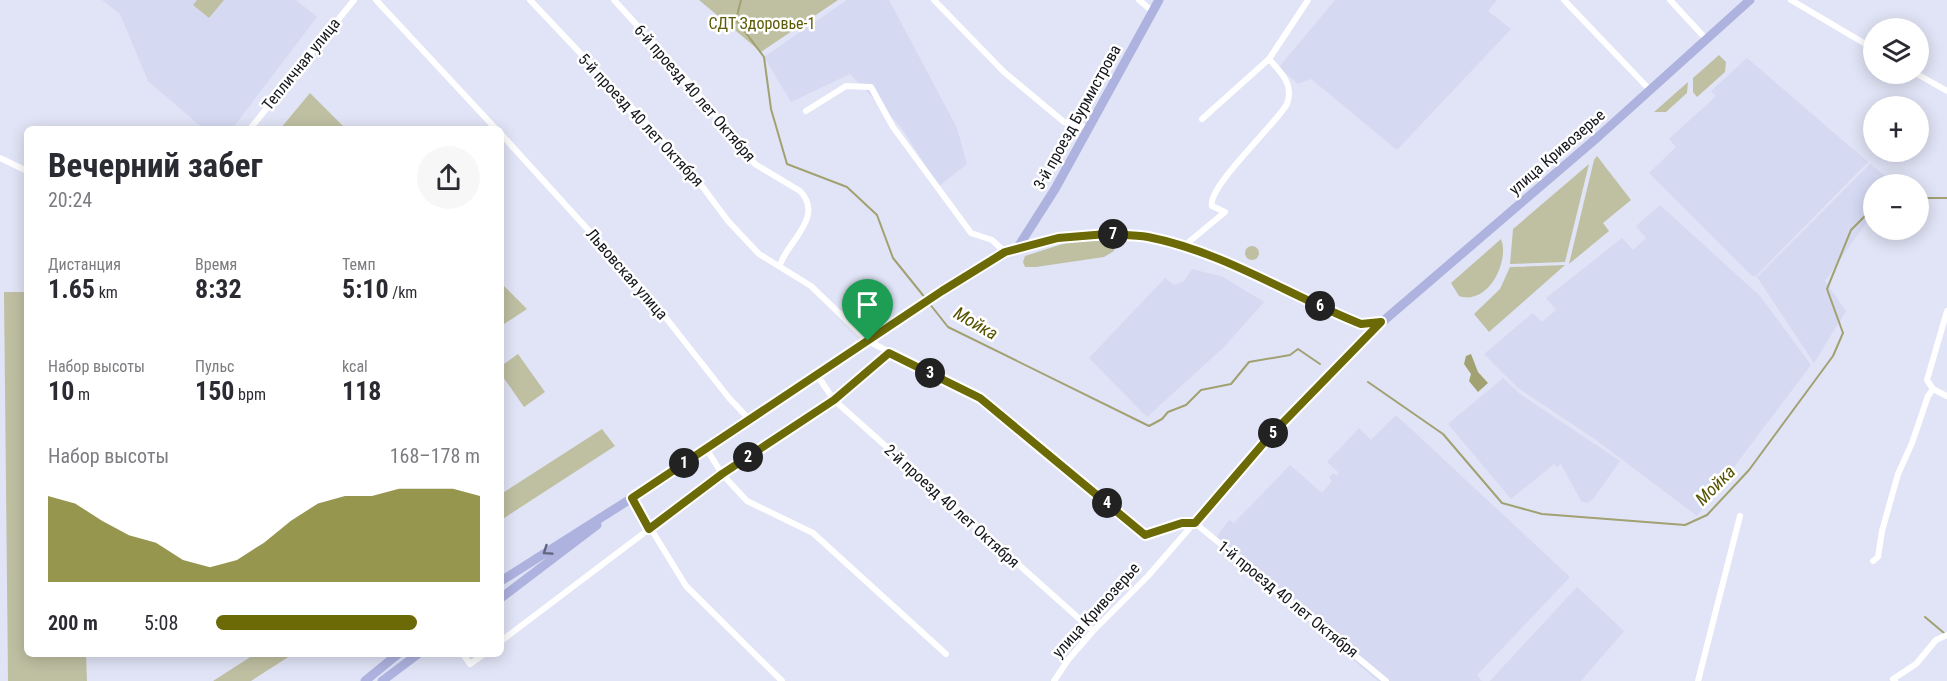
<!DOCTYPE html>
<html lang="ru">
<meta charset="utf-8">
<style>
:root{--surface:#fff;--page:#f7f7f7;--text:#2b2b33;--muted:#7c7c81;--accent:#6b6a06}
body{margin:0;font-family:"Roboto Condensed",sans-serif;background:var(--page);color:var(--text);height:100vh;display:flex;flex-direction:column;font-size:22px;white-space:nowrap}
*{box-sizing:border-box;margin:0}
p{font-size:20px;color:var(--muted)}
.icon{flex:none;width:33px;height:33px;fill:none;stroke:currentColor;stroke-width:2;stroke-linecap:round;stroke-linejoin:round}
.map{position:relative;flex:1;overflow:hidden}
.panel{position:absolute;left:24px;top:126px;width:480px;height:531px;display:flex;flex-direction:column;background:var(--surface);border-radius:9px;box-shadow:0 3px 15px #0003}
.panel>*{flex:none}
.tools{position:absolute;left:1863px;top:18px;display:grid;gap:12px}
.tools a{display:grid;place-items:center;width:66px;height:66px;border-radius:50%;background:var(--surface);box-shadow:0 3px 15px #0003;font-size:30px}
.pin{position:absolute;display:grid;place-items:center;width:51px;height:51px;color:#fff;margin:-62px -26px;border-radius:50% 50% 50% 0;rotate:-45deg;box-shadow:0 0 6px #0007}
.pin .icon{rotate:45deg}
.km{position:absolute;width:30px;height:30px;margin:-15px;border-radius:50%;background:#222;color:#fff;font-size:16px;line-height:30px;text-align:center}
.round{display:grid;place-items:center;flex:none;width:63px;height:63px;border-radius:32px;background:var(--page)}
.headline{display:flex;align-items:center;justify-content:space-between;height:102px;padding:0 24px}
h1{font-size:33px;font-weight:700;line-height:45px}
.figures{display:grid;grid-template-columns:repeat(3,1fr);gap:9px;height:102px;padding:6px 24px}
.figures div{display:grid;align-content:center}
.figures b{font-size:26px;font-weight:700}
.figures small{font-size:16px;font-weight:400}
.figures p{font-size:16px}
.chart{height:168px;padding:12px 24px}
.chart p{display:flex;justify-content:space-between}
.chart svg{width:100%;height:108px;margin-top:6px;fill:var(--accent);opacity:.7}
ul{padding:0 24px;list-style:none;font-size:20px}
li{display:grid;grid-template-columns:96px 72px 1fr;align-items:center;height:45px}
li i{height:15px;border-radius:8px;background:var(--accent)}
.map>svg:first-child{display:block}
.built{fill:#d5d9f2}
.green{fill:#bfc0a2}
.water{fill:#a1a172}
.lines{fill:none;stroke-linecap:round;stroke-linejoin:round}
.stream{stroke:#a1a172;stroke-width:2}
.street{stroke:#fff;stroke-width:6}
.primary{stroke:#adb2df;stroke-width:9}
.oneway{stroke:#61647e}
.route-casing{stroke:#fff;stroke-width:12}
.route{stroke:#6b6a06;stroke-width:8}
.labels{text-anchor:middle;dominant-baseline:central;stroke-width:5;stroke-linejoin:round;paint-order:stroke}
.park-label{font-size:16px;fill:#5c5b08;stroke:#fff}
.street-label{font-size:16px;fill:#15161c;stroke:#fff}
.water-label{font-size:18px;font-style:italic;fill:#565400;stroke:#fff}
</style>
<div class="map">
<svg width="1947" height="681" viewBox="0 0 1947 681">
<rect width="100%" height="100%" fill="#e1e4f6"/>
<path class="built" d="M102,0H296L317,17L232,129H204L148,81L120,14Z
M847,0H889L957,128L967,164L939,186L900,126L850,74L791,102L764,57Z
M1335,0H1497L1488,11L1511,29L1397,150L1311,79L1298,84L1279,67Z
M1747,58L1868,162L1756,276H1752L1649,173L1676,147L1669,139L1716,96L1711,91Z
M1870,164L1894,183L1874,184L1873,213L1825,281L1846,311L1814,363L1757,277Z
M1660,205L1760,296L1811,365L1697,516L1596,440L1518,388L1484,354L1533,313L1542,322L1556,310L1546,298L1622,238L1633,250L1646,238L1636,226Z
M1192,269L1223,277L1264,302L1224,347L1147,417L1089,358L1165,278L1174,285L1184,281Z
M1503,378L1520,394L1620,461L1593,499L1587,503L1581,501L1561,464L1557,467L1554,464L1511,499L1448,424Z
M1396,415L1570,577L1477,675L1482,681H1378L1213,542L1229,520L1234,523L1290,465L1322,493L1332,481L1329,477L1333,473L1337,476L1339,473L1327,462L1359,428L1371,440Z
M1577,587L1624,631L1581,681H1490Z"/>
<path class="green" d="M197,0H224L209,18L193,5Z
M699,0H838L761,52Z
M1719,55L1726,62L1725,72L1697,97L1693,92V78Z
M1688,82L1687,93L1666,112H1654Z
M310,93L346,129H280Z
M1597,156L1631,200L1603,223L1609,231L1569,264L1594,160Z
M1589,164L1565,262L1510,264L1513,229Z
M1501,239C1510,261 1488,306 1459,296L1451,283Z
M1072,241H1112L1115,244L1114,251L1104,257L1036,267H1025L1023,262L1025,256Z
M1245 253a7 7 0 1 1 14 0a7 7 0 1 1-14 0Z
M1565,265L1489,332L1474,314L1500,289L1510,267Z
M501,283L527,309L501,326Z
M4,292H27V654H86L87,681H8Z
M518,354L545,392L524,407L501,374V366Z
M602,429L615,446L501,520V494Z
M255,654H293L251,681H213Z"/>
<path class="water" d="M1471,354L1478,372L1488,383L1478,392L1469,381L1471,374L1464,364L1466,356Z"/>
<g class="lines">
<path class="stream" d="M741,0L736,20L764,57L771,109L787,164L847,187L877,215L893,258L926,299
M1918,198H1947
M929,303L948,327L1149,426L1162,419L1168,412L1186,405L1201,390L1231,384L1249,362L1290,355L1298,349L1320,364
M1368,382L1443,434L1502,503L1542,514L1685,525L1707,515L1749,470L1833,356L1843,333L1827,289L1851,230L1874,207
M1925,617L1944,633"/>
<path class="street" d="M376,0L496,129
M530,0L687,166L728,221L759,254L811,286L868,341L980,398L1145,535L1182,523H1195L1386,681
M614,0L686,79L755,164L800,191C825,217 787,242 780,265
M934,0L1004,72L1064,122L1089,128
M1139,0L1152,11
M1564,0L1650,90
M1670,0L1707,40
M1791,0L1874,49
M1917,74L1947,91
M806,111L846,86L871,87L893,127L971,233L992,240L1005,252
M1202,119L1269,59L1308,0
M250,129L354,0
M501,134L651,299L729,398L749,419
M0,158L27,171
M1184,246L1225,212L1212,206C1207,187 1276,124 1287,104C1294,84 1282,74 1269,59
M817,375L834,400L1093,631
M1933,389L1947,396
M706,448L722,474L747,501L813,533L946,654
M632,498L686,586L782,681
M1873,561L1878,557L1882,531L1898,474L1912,443L1928,396L1933,389L1927,380L1947,311
M501,641L722,474L834,400L889,353
M463,654L470,664L484,654
M1054,681L1068,660L1093,631L1148,576L1268,438L1381,323
M1698,681L1740,516
M1895,681L1893,679L1916,664L1936,640L1947,635"/>
<path class="primary" d="M1018,247L1055,189L1159,0
M501,581L632,498L942,291L996,258L1018,247L1058,238L1107,234L1146,237L1213,256L1361,324L1381,323L1599,136L1750,0
M501,598L597,525
M365,681L398,654
M382,681L418,654"/>
</g>
<defs><path id="oneway-chevron" d="M-2-3.5L2.5 0L-2 3.5" fill="none" stroke-width="1.6" stroke-linecap="round" stroke-linejoin="round" transform="scale(1.5)"/></defs>
<use class="oneway" href="#oneway-chevron" transform="translate(547 551) rotate(146)"/>
<g class="lines">
<g class="route-casing">
<path id="route" d="M1107,234C1120,235 1135,235 1148,237C1224,252 1290,296 1361,324L1381,322L1268,438L1195,523H1182L1145,535L980,398L889,353L834,400L722,474L649,529L632,498L942,291L1005,252L1058,238Z"/>
</g>
<use href="#route" class="route"/>
</g>
<g class="labels">
<g class="park-label">
<text x="762" y="23">СДТ Здоровье-1</text>
</g>
<g class="street-label">
<text transform="translate(301 64) rotate(-51)">Тепличная улица</text>
<text transform="translate(695 93) rotate(49)">6-й проезд 40 лет Октября</text>
<text transform="translate(1077 117) rotate(-61)">3-й проезд Бурмистрова</text>
<text transform="translate(641 120) rotate(47)">5-й проезд 40 лет Октября</text>
<text transform="translate(1557 152) rotate(-41)">улица Кривозерье</text>
<text transform="translate(627 274) rotate(49)">Львовская улица</text>
<text transform="translate(952 506) rotate(42)">2-й проезд 40 лет Октября</text>
<text transform="translate(1288 599) rotate(39)">1-й проезд 40 лет Октября</text>
<text transform="translate(1096 610) rotate(-48)">улица Кривозерье</text>
</g>
<g class="water-label">
<text transform="translate(976 323) rotate(30)">Мойка</text>
<text transform="translate(1715 485) rotate(-45)">Мойка</text>
</g>
</g>
</svg>
<div class="tools">
<a><svg class="icon" aria-label="layers" viewBox="0 0 24 24"><path d="M12 4l9 5-9 5-9-5zM3 14l9 5 9-5"/></svg></a>
<a>+</a>
<a>−</a>
</div>
<div class="pin" style="left:868px;top:341px;background:#1e9e55"><svg class="icon" aria-label="arrive" viewBox="0 0 24 24"><path d="M6 21V4h12l-3 4 3 4H6"/></svg></div>
<b class="km" style="left:684px;top:463px">1</b>
<b class="km" style="left:748px;top:457px">2</b>
<b class="km" style="left:930px;top:373px">3</b>
<b class="km" style="left:1107px;top:503px">4</b>
<b class="km" style="left:1273px;top:433px">5</b>
<b class="km" style="left:1320px;top:306px">6</b>
<b class="km" style="left:1113px;top:234px">7</b>
<section class="panel">
<div class="headline"><div><h1>Вечерний забег</h1><p>20:24</p></div><a class="round"><svg class="icon" aria-label="share" viewBox="0 0 24 24"><path d="M12 15V3M7 8l5-5 5 5M5 13v7h14v-7"/></svg></a></div>
<div class="figures">
<div><p>Дистанция</p><b>1.65<small> km</small></b></div>
<div><p>Время</p><b>8:32</b></div>
<div><p>Темп</p><b>5:10<small> /km</small></b></div>
</div>
<div class="figures">
<div><p>Набор высоты</p><b>10<small> m</small></b></div>
<div><p>Пульс</p><b>150<small> bpm</small></b></div>
<div><p>kcal</p><b>118</b></div>
</div>
<div class="chart"><p><span>Набор высоты</span>168–178 m</p>
<svg viewBox="0 0 160 44" preserveAspectRatio="none"><path d="M0 44V9L10 12L20 19L30 25L40 28L50 35L60 38L70 35L80 28L90 19L100 12L110 9L120 9L130 6L140 6L150 6L160 9V44z"/></svg>
</div>
<ul>
<li><b>200 m</b>5:08<i style="width:76%"></i></li>
</ul>
</section>
</div>
